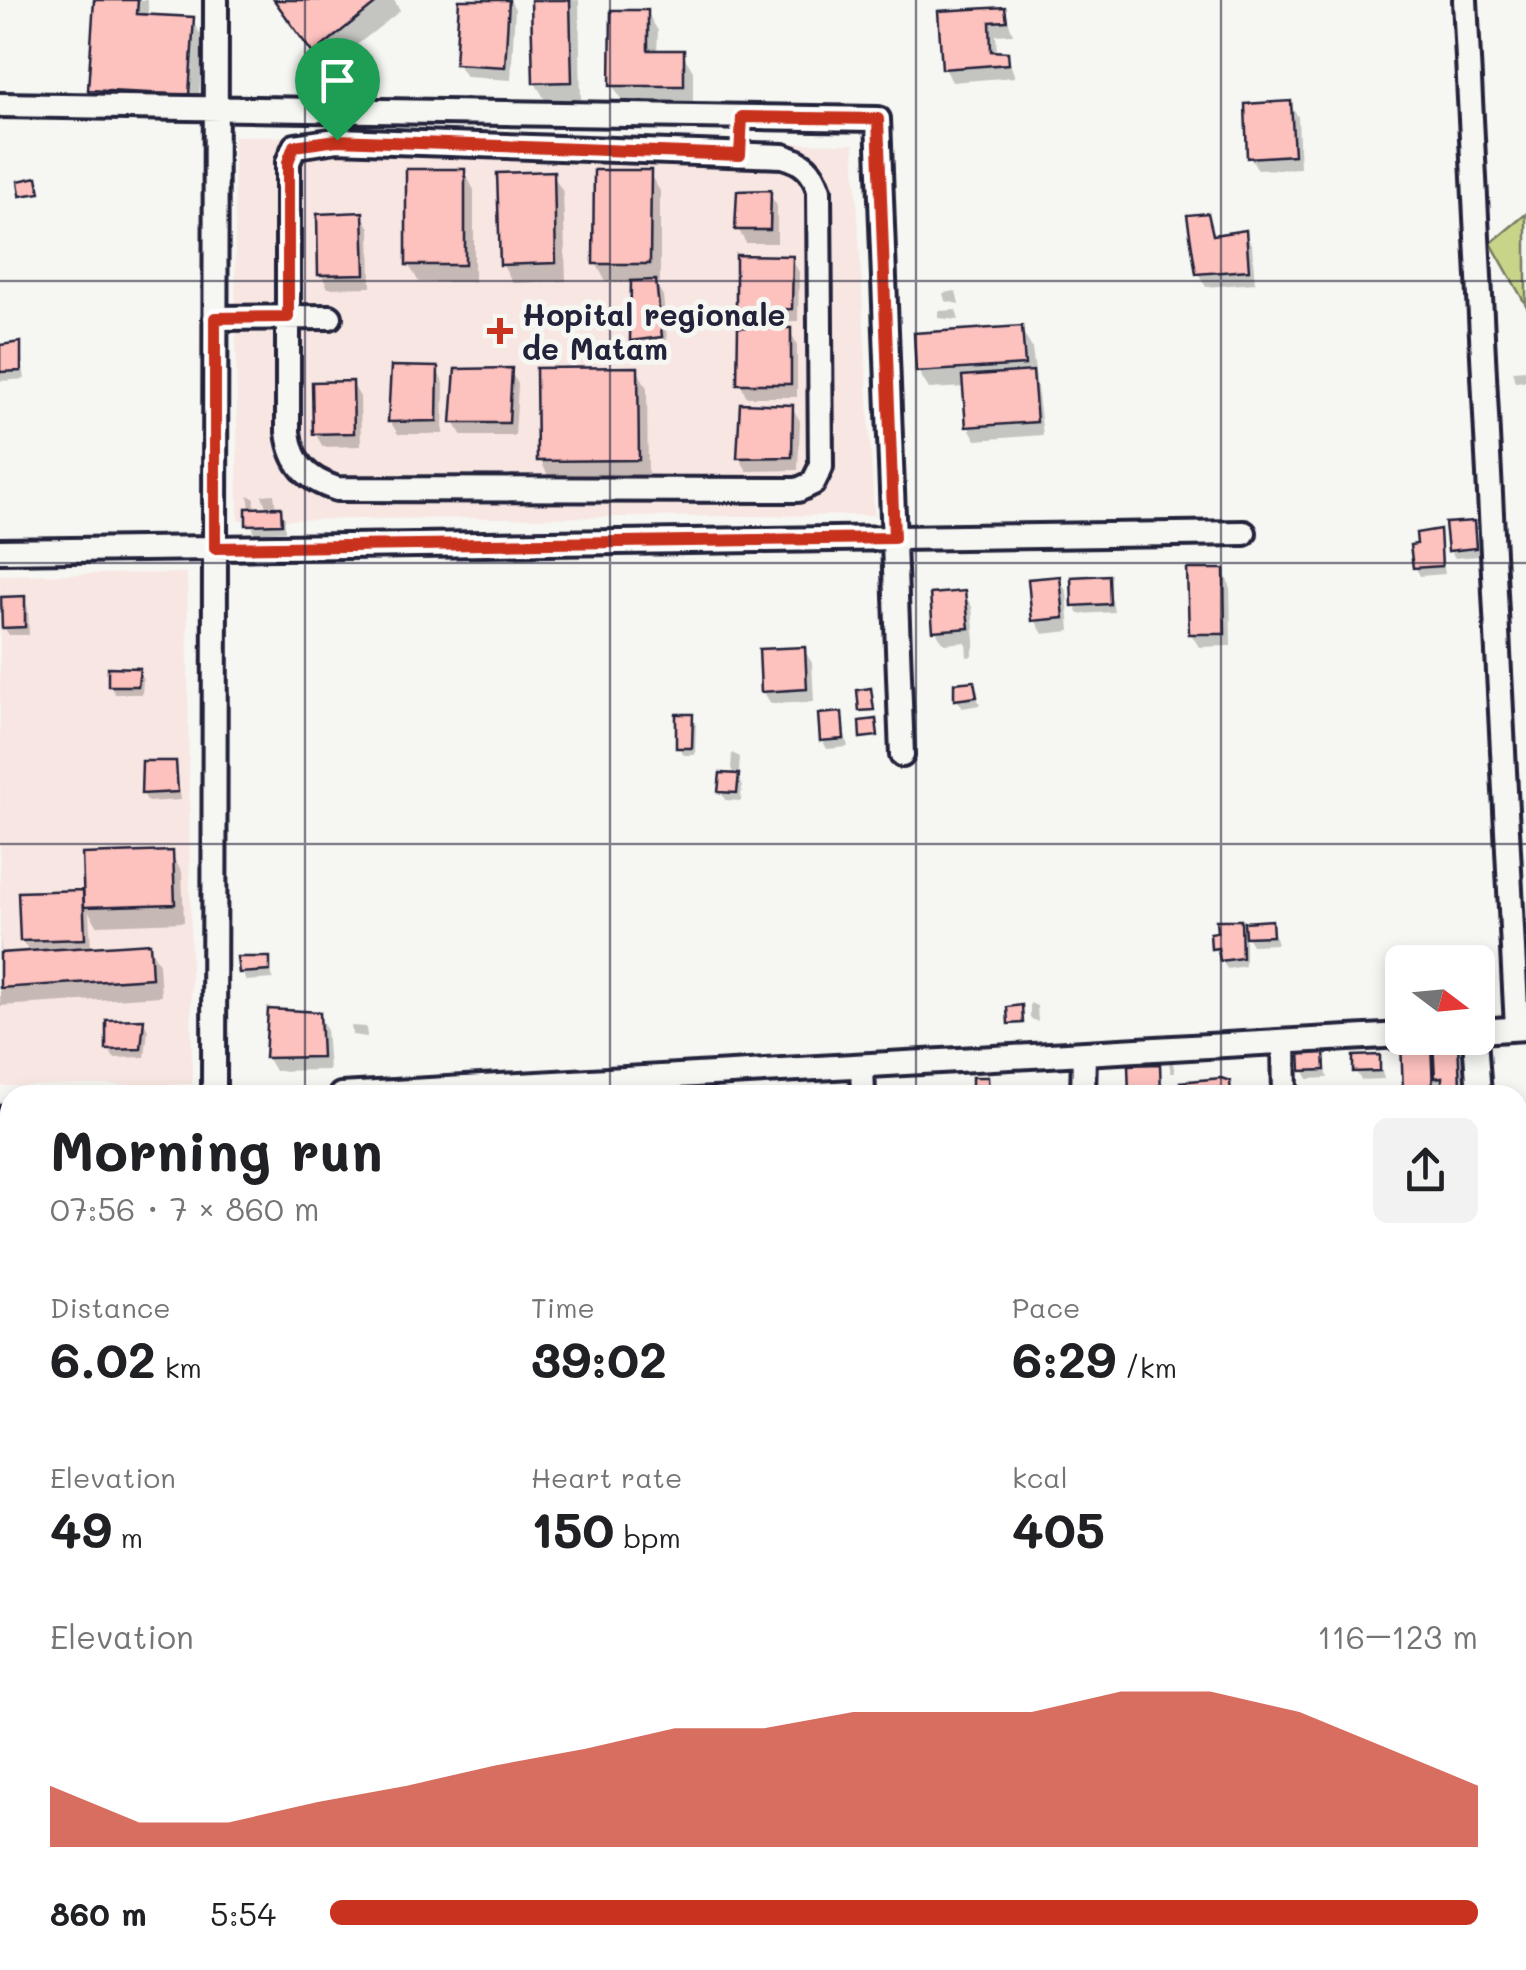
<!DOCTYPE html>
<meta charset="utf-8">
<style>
:root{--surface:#fff;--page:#f2f2f2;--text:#202124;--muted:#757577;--accent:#c8321e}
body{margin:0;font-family:Mali,sans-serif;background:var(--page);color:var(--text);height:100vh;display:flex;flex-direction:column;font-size:38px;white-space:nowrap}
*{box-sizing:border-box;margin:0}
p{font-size:32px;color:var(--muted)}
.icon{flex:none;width:55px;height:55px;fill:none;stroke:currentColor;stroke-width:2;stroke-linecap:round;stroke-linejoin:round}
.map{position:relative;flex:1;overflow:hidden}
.details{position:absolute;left:0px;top:1085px;width:1528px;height:885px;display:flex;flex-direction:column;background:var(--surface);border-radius:30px 30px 0 0;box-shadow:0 5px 15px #0003}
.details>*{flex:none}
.needle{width:65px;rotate:106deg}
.fabs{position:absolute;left:1385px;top:945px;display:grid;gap:20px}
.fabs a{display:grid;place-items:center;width:110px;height:110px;border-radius:15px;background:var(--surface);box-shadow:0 5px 15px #0003;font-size:50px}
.pin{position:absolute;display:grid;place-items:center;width:85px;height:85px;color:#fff;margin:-102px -42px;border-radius:50% 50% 50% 0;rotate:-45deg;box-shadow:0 0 10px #0007}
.pin .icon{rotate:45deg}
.round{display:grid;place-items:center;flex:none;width:105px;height:105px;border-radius:15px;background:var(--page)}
.headline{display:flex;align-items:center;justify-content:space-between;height:170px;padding:0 50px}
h1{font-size:55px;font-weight:800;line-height:75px}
.metrics{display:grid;grid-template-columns:repeat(3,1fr);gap:15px;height:170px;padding:10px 50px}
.metrics div{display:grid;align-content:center}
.metrics b{font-size:50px;font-weight:800}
.metrics small{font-size:28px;font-weight:400}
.metrics p{font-size:28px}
.chart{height:280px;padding:20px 50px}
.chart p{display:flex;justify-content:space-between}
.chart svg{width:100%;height:180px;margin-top:10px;fill:var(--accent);opacity:.7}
ul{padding:0 50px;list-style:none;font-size:32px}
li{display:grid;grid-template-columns:160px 120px 1fr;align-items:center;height:75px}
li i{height:25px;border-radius:12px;background:var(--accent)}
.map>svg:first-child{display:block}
.built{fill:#f8e6e2}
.green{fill:#c8d589;stroke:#757c62;stroke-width:2.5}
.shadow{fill:#0003}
.building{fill:#fdc1be;stroke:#22223b;stroke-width:2.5}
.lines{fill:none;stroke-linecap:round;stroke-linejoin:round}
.minor-casing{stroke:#22223b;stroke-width:30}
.minor{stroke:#f6f6f2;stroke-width:22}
.route-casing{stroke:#fff;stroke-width:20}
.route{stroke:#c8321e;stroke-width:12}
.grid{fill:none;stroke:#22223b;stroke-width:2.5;stroke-opacity:0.55}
.poi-dot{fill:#c8321e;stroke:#f6f6f2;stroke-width:4}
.labels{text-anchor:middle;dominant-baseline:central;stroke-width:10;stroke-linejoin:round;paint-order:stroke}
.poi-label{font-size:30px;font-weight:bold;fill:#22223b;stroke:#f6f6f2;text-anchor:start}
</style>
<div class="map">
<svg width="1526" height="1970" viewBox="0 0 1526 1970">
<rect width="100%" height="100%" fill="#f6f6f2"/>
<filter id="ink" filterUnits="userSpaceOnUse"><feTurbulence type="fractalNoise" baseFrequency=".01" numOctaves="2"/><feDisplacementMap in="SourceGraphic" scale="20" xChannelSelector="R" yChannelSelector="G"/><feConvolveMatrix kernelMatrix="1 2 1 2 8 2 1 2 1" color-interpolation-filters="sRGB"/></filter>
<g filter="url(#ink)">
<path class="built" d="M234,136L854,144L874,515L238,520Z
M187,573L192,1084L0,1086V575Z"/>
<path class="green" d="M1526,214V305L1491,243Z"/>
<path class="shadow" d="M96,0H148V17L192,20L203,38L198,113L102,107L91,89Z
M278,0H394L400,11L325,70L286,20Z
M461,0H510L515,9L511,80L466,77L458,64Z
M533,0H579L581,100L546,101L535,83Z
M1004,9L1013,34L996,35L997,54L1007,55L1015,77L952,82L945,68L941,14Z
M647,12L658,31L657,53H682L693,71V104H624L613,86Z
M1290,104L1298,117L1300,168L1258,170L1250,157Z
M464,171L474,190V282H419L408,264Z
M649,173L660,191V282H655L663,296L668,350L641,354L633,340V282H606L596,263Z
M552,174L563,192L566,281L513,283L502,264Z
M769,193L777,206V243H746L738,229Z
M362,215L370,228L371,287L328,288L321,274Z
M1207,215L1216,237L1245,232L1252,246L1255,283L1206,287L1198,273Z
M791,258L799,272L798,321L747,323L739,309Z
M956,291L959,304L945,301L943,293Z
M956,310L959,320L938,318V311Z
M1021,329L1032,348L1043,435L976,440L968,426L966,387L929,389L918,371Z
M789,330L797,344V397H747L740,383Z
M20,345L25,379L0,381V347Z
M436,369L444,383L443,434H398L390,421Z
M637,369L647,388L648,478L550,479L540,460Z
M1526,370V381L1515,382L1512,371Z
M510,371L518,384L515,436H462L454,422Z
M352,383L360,397L361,446L323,447L315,433Z
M792,407L800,421L798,470L747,471L739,457Z
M274,494L276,509L285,518V531L254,533L248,495L255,499L254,510H267L262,495Z
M1472,523L1479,556L1455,558L1450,550Z
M1438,531L1445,574L1420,576L1415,567Z
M1222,571L1230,585L1231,646L1199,647L1191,634Z
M1108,577L1114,612L1079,614L1074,605Z
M1059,579L1067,592L1070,631L1043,634L1035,620Z
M964,594L972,607L975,641L972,656L967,657L966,642L944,644L936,631Z
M23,599L28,608L29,635H9L4,627Z
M804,650L812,663L814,702L771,704L763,691Z
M138,671L143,679L142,694H115L110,686Z
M973,684L980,705L962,708L957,700Z
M841,714L848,747L827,749L822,740Z
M691,716L696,725L695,755H684L679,747Z
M732,753L740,757L739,772H734L742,785L741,801L725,800L721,791L735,777L731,768Z
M175,763L181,800L148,802L143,794Z
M171,854L182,872L184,922L97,925L89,912L91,949L149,946L159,964L161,996L0,1006V934L1,955L30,953L22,941L81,892L86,900Z
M1240,923L1247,935L1271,923L1277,944L1252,945L1245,933V966L1227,969L1214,948Z
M268,959L273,979L246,981L242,972Z
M1030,1003L1037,1006L1038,1022L1030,1018Z
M318,1015L326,1028L329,1070L275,1071L267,1057Z
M143,1021L148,1030L145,1057L114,1058L109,1050Z
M351,1026L366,1027L367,1037L352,1035Z
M1430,1044L1436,1055L1456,1044L1461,1052L1463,1093L1449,1094L1444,1085L1439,1086V1095H1408L1406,1090Z
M1322,1051L1328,1078L1308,1079L1303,1070Z
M1378,1058L1384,1079L1361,1080L1356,1072Z
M1169,1063H1173L1175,1073H1171Z
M1159,1067L1165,1095H1131Z
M949,1088L965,1089L968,1095H950Z
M828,1089H847L851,1095H828Z
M22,1960H40L39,1970H21Z
M122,1960H144L143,1970H124Z
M196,1960H224L221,1970H193Z
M277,1960H329L333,1966L277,1970Z
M422,1960H442V1970H423Z
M767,1960H793L789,1970Z
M800,1960H852V1970H801Z
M1016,1960H1044L1045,1962L1043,1970H1028Z
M1054,1960H1067L1066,1970H1052Z
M1193,1960L1204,1961L1205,1970H1192Z
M1262,1964L1274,1966L1276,1970H1261Z"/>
<path class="building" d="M94,0H138L137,14L194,17L189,95L88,90Z
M274,0H380L313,54Z
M459,0H509L505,67L455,64Z
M531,0H570L572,82L533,83Z
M1005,7L1007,21L990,22L991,51L1008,52L1009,64L942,69L938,11Z
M611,10H648V50H684V86H610Z
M1291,101L1294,155L1247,158L1245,104Z
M406,169H465V265H406Z
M594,170H651L650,264H593Z
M554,171L556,263L500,265L497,173Z
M37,177L40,193L20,196L18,181Z
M771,190L770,230H735L737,191Z
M363,212L365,274L318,275L317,214Z
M1208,213L1213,235L1246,230L1249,270L1196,274L1187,215Z
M736,255L793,256L792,309L736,310Z
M656,280L662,337L630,341L631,281Z
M1022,326L1025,365L916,372L914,333Z
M738,327L791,328V384H737Z
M21,342V371L0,372V345Z
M391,366L438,367L437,421L388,422Z
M638,367L639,460L537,461L536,368Z
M512,368L509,423H451L455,369Z
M1033,371L1037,422L966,427L962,376Z
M353,381L354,433L313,434L312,382Z
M740,403L793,405L792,457L737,458Z
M281,507L282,524L246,525V508Z
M1474,521L1476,548L1448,551L1445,523Z
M1440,529L1442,566L1413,568L1410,545L1417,544L1416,533Z
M1187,569H1224L1225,634H1189Z
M1109,575L1110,604L1072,606L1071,577Z
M1060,576L1064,618L1032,621L1028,579Z
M965,591L969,628L933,631L930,594Z
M25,596V627L2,628L1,597Z
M805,647L807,689L761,692L759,649Z
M108,667L140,668L138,686H108Z
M974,681L977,697L954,700V683Z
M871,688L874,710L859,711L857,690Z
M842,712L844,739L820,741L818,714Z
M676,714H693L692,748H676Z
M876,719L878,736L860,738L859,721Z
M142,761H176L178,792L141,794Z
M720,773L739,774L737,793L718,792Z
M173,851L175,904L84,907L82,854Z
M83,890L85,939L20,941L18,892Z
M1216,920H1241L1242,958L1220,961L1218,948L1211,949L1210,933L1217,932Z
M1272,920L1273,936L1245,937L1244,922Z
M150,943L152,978L0,988V953Z
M237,957H270V971L239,973Z
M1022,1005L1023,1023L1008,1024L1007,1007Z
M268,1009L320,1012L322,1057L265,1058Z
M144,1019L141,1049L106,1050V1020Z
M1458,1041L1460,1085L1442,1086V1077L1435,1078L1433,1042Z
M1431,1042L1433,1090L1403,1091L1401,1043Z
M1324,1049L1325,1070L1301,1071L1300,1050Z
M1380,1055V1071L1353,1072V1056Z
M1160,1064L1161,1095H1129L1128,1065Z
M972,1077H988L989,1095H972Z
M1221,1078L1230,1081L1231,1095H1181L1180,1082Z
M274,1960H328L325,1970L294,1961L291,1970H283L272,1967Z
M534,1960H587L595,1962L593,1970H545L532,1967Z
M798,1960H848L847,1970L797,1967Z
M969,1960L998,1962L997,1970H968Z"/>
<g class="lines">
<g class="minor-casing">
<path id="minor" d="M1465,0L1517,1028
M0,105L878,119L902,755
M337,140L783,156C803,162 812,169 819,190L821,467L813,483L798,490L337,489C306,479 292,464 288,432V162L295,146Z
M215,318L330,317
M0,551L1244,533
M1478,1031L1526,1028
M1475,1038L1479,1095
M1284,1042L1285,1095
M862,1066L863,1095
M214,1095L216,0
M341,1095L1402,1035
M1083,1095L1084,1054
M0,1423L8,1116
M0,1454H10
M0,1665H10
M1518,1674L1526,1801
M0,1874H10
M1308,1960L1461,1970
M246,1970L250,1960
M340,1970L342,1960
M443,1970V1960
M697,1970L698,1960
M860,1970V1960
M1143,1970L1145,1960"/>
</g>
<use href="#minor" class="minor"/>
</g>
</g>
<g class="lines" filter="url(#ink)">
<g class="route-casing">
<path id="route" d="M742,117L878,119L894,538L215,548V318L288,317V162L294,146L337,140L740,155Z"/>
</g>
<use href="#route" class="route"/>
</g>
<path class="grid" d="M305,0V1095M610,0V1095M916,0V1095M1221,0V1095M0,281H1526M0,563H1526M0,844H1526M0,1126H10M1518,1126H1526M0,1407H10M1518,1407H1526M0,1689H10M1518,1689H1526M305,1960V1970M610,1960V1970M916,1960V1970M1221,1960V1970"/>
<path class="poi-dot" d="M495 316h10v10h10v10h-10v10h-10v-10h-10v-10h10z"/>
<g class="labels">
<g class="poi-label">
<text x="522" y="314">Hopital regionale<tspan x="522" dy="34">de Matam</tspan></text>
</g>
</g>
</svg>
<div class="fabs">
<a><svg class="needle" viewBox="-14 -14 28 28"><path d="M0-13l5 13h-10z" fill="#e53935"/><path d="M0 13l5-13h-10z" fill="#757577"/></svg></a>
</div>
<div class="pin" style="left:337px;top:140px;background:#1e9e55"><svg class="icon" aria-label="arrive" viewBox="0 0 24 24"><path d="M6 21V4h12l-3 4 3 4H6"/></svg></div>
<section class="details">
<div class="headline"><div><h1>Morning run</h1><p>07:56 · 7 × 860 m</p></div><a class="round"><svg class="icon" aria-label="share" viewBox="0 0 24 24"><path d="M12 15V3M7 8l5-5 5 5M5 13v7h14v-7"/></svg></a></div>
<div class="metrics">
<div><p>Distance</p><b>6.02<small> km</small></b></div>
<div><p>Time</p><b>39:02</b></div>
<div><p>Pace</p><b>6:29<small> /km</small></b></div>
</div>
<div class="metrics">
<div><p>Elevation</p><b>49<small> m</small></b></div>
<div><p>Heart rate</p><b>150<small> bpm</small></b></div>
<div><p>kcal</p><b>405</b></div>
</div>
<div class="chart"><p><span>Elevation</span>116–123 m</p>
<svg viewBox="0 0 160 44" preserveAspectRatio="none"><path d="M0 44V29L10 38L20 38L30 33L40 29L50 24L60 20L70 15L80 15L90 11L100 11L110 11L120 6L130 6L140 11L150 20L160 29V44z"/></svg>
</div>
<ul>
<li><b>860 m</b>5:54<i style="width:100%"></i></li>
</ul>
</section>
</div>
